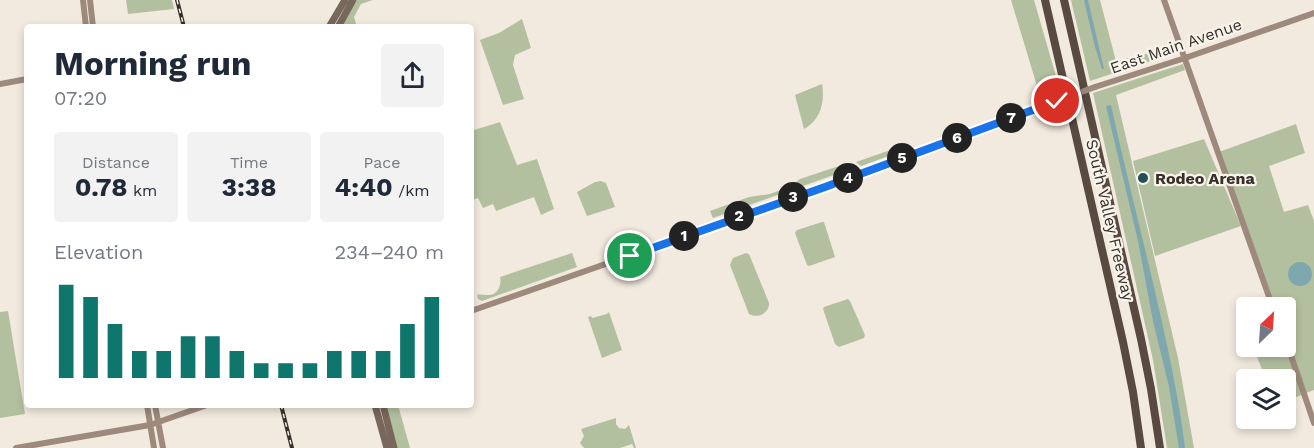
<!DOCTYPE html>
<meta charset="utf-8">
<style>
:root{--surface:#fff;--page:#f2f2f3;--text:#1f2937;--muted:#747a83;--accent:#0f766e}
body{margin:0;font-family:"Work Sans",sans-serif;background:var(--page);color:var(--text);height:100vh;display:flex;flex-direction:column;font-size:22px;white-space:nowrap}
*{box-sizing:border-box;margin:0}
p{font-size:20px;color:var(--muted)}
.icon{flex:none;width:33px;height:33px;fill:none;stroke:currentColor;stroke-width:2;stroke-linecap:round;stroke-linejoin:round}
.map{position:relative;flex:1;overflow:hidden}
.panel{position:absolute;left:24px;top:24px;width:450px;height:384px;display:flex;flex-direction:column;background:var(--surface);border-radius:6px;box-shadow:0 3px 9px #0003}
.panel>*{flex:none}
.needle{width:39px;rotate:25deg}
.tools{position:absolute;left:1236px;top:297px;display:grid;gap:12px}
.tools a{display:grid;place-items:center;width:60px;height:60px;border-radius:6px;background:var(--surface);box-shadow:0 3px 9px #0003;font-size:30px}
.pin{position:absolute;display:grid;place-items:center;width:51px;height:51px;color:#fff;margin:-26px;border:3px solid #fff;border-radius:50%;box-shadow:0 2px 6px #0007}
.km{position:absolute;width:30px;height:30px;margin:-15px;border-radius:50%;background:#222;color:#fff;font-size:16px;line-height:30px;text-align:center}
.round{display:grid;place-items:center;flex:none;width:63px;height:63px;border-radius:6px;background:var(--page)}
.head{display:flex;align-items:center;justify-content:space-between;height:102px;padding:0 30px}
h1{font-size:33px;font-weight:700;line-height:45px}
.metrics{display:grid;grid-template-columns:repeat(3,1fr);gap:9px;height:102px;padding:6px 30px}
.metrics div{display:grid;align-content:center;border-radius:6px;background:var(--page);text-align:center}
.metrics b{font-size:26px;font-weight:700}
.metrics small{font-size:16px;font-weight:400}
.metrics p{font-size:16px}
.chart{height:168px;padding:12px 30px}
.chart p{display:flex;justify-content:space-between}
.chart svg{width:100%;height:108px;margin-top:6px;stroke:var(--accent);stroke-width:6}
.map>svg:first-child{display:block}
.green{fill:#b3c09f}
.water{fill:#7ea8ad}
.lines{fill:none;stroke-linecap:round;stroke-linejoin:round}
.secondary{stroke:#9d8a7c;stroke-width:6}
.primary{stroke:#78675b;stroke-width:7}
.highway{stroke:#584a41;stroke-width:8}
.rail-casing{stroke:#372f2a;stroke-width:4}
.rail{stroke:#f9f4eb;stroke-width:1.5;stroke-dasharray:4.5;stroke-linecap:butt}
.secondary-bridge{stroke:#9d8a7c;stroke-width:6}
.route-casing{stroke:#fff;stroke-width:12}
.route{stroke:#1a73e8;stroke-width:8}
.poi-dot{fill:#215057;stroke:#f9f4eb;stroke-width:2}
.labels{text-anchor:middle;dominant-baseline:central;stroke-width:4.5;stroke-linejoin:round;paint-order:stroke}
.street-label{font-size:16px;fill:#372f2a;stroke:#f9f4eb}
.poi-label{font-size:16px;font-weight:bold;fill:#372f2a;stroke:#f9f4eb;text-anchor:start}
</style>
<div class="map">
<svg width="1314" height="448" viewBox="0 0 1314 448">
<rect width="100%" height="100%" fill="#f2eade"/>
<path class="green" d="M126,0H172L174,9L128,14Z
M357,0H373L361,4L354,17L356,24L361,27H341Z
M1011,0H1034L1060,90L1040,96Z
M1071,0H1100L1116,61L1176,47L1178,52L1090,81Z
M522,19L531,48L515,55L513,65L524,99L503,105L480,40L499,33Z
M1183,64L1185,70L1116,95L1178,358L1194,448H1167L1153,360L1093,93Z
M822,84C825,102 821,120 804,129L795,95Z
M500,122L517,165L537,159L554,209L541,215L534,197L496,211L493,204L483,208L478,198L471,200V131Z
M1296,124L1305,153L1269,166L1284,212L1308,205L1314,221V390L1286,401V380L1266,379L1253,347L1286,346V308L1274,307L1219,152Z
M1204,139L1241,226L1155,256L1133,161Z
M902,146L900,152L861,166L856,162Z
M848,163L849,167L845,171L713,218L710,211L749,197L770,194L786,188L787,186L796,182L800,179Z
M601,181L606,183L615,207L587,216L577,192L595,182Z
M822,222H824L835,257L809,266L807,265L795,233L797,230Z
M572,253L577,267L482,301L478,299L477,295C480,294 483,295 487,295C497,296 502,286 500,277Z
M746,253L749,254L769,303C770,313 757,319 749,314L730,265L733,258Z
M848,299L850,301L865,335L864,338L839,347L835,344L823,309L824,307Z
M8,311L25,414L0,418V312Z
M609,312L622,350L602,358L588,317L591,316L592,318L607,314Z
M385,405H398L410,448H397Z
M616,418V424L619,428L625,429L629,425L636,448H634L632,444L620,448H584L580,443L584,436L581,429Z"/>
<path class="water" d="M1084,0H1088L1104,69H1102L1095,47Z
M1111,105C1127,178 1146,250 1162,322C1171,364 1180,405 1185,448H1179L1169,387L1153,321L1138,241L1106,106Z
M1288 274a12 12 0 1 1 24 0a12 12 0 1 1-24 0Z"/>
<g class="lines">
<path class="secondary" d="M83,0L86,27
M90,0L93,27
M1164,0L1273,308
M0,84L27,79
M1095,87L1185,58L1314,13
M471,311L823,188L1057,101
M1286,341L1314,423
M147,405L154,448
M155,405L163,448
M16,448L150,425L207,405"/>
<path class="primary" d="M329,27L345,0
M338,27L353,0
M375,405L387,448
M383,405L394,448"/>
<path class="highway" d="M1045,0L1123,342L1133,392L1141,448
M1064,0L1141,339L1151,389L1160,448"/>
<g class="rail-casing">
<path id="rail" d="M177,0L184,27
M281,405L292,448"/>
</g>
<use href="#rail" class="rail"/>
<path class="secondary-bridge" d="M1057,101L1095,87"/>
</g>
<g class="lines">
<g class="route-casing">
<path id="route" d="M630,256L825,187L1057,101"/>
</g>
<use href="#route" class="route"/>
</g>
<circle class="poi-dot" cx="1143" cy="178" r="6"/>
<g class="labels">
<g class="street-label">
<text transform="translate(1176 46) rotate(-19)">East Main Avenue</text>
<text transform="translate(1110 220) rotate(77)">South Valley Freeway</text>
</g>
<g class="poi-label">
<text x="1155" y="178">Rodeo Arena</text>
</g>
</g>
</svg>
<div class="tools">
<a><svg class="needle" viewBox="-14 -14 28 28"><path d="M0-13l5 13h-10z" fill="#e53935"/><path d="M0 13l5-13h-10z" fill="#747a83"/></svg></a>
<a><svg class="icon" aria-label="layers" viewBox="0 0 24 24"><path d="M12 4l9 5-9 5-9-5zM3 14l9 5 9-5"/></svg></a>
</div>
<div class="pin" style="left:630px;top:256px;background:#1e9e55"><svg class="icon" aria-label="arrive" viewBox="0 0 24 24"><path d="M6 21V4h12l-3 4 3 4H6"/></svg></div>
<div class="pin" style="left:1057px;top:101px;background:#d93025"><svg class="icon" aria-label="check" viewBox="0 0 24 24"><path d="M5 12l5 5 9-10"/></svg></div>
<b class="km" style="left:684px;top:236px">1</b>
<b class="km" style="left:739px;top:216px">2</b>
<b class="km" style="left:793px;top:197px">3</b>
<b class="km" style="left:848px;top:178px">4</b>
<b class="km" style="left:902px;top:158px">5</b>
<b class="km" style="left:957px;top:138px">6</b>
<b class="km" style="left:1011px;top:118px">7</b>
<section class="panel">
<div class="head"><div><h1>Morning run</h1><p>07:20</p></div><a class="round"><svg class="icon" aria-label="share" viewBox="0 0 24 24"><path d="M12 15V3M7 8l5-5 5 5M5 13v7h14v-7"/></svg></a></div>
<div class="metrics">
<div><p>Distance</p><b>0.78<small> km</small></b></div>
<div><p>Time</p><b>3:38</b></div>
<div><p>Pace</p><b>4:40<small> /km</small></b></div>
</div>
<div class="chart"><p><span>Elevation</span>234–240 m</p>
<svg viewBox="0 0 160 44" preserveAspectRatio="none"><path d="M5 44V6M15 44V11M25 44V22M35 44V33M45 44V33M55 44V27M65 44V27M75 44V33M85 44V38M95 44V38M105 44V38M115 44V33M125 44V33M135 44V33M145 44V22M155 44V11"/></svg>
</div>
</section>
</div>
